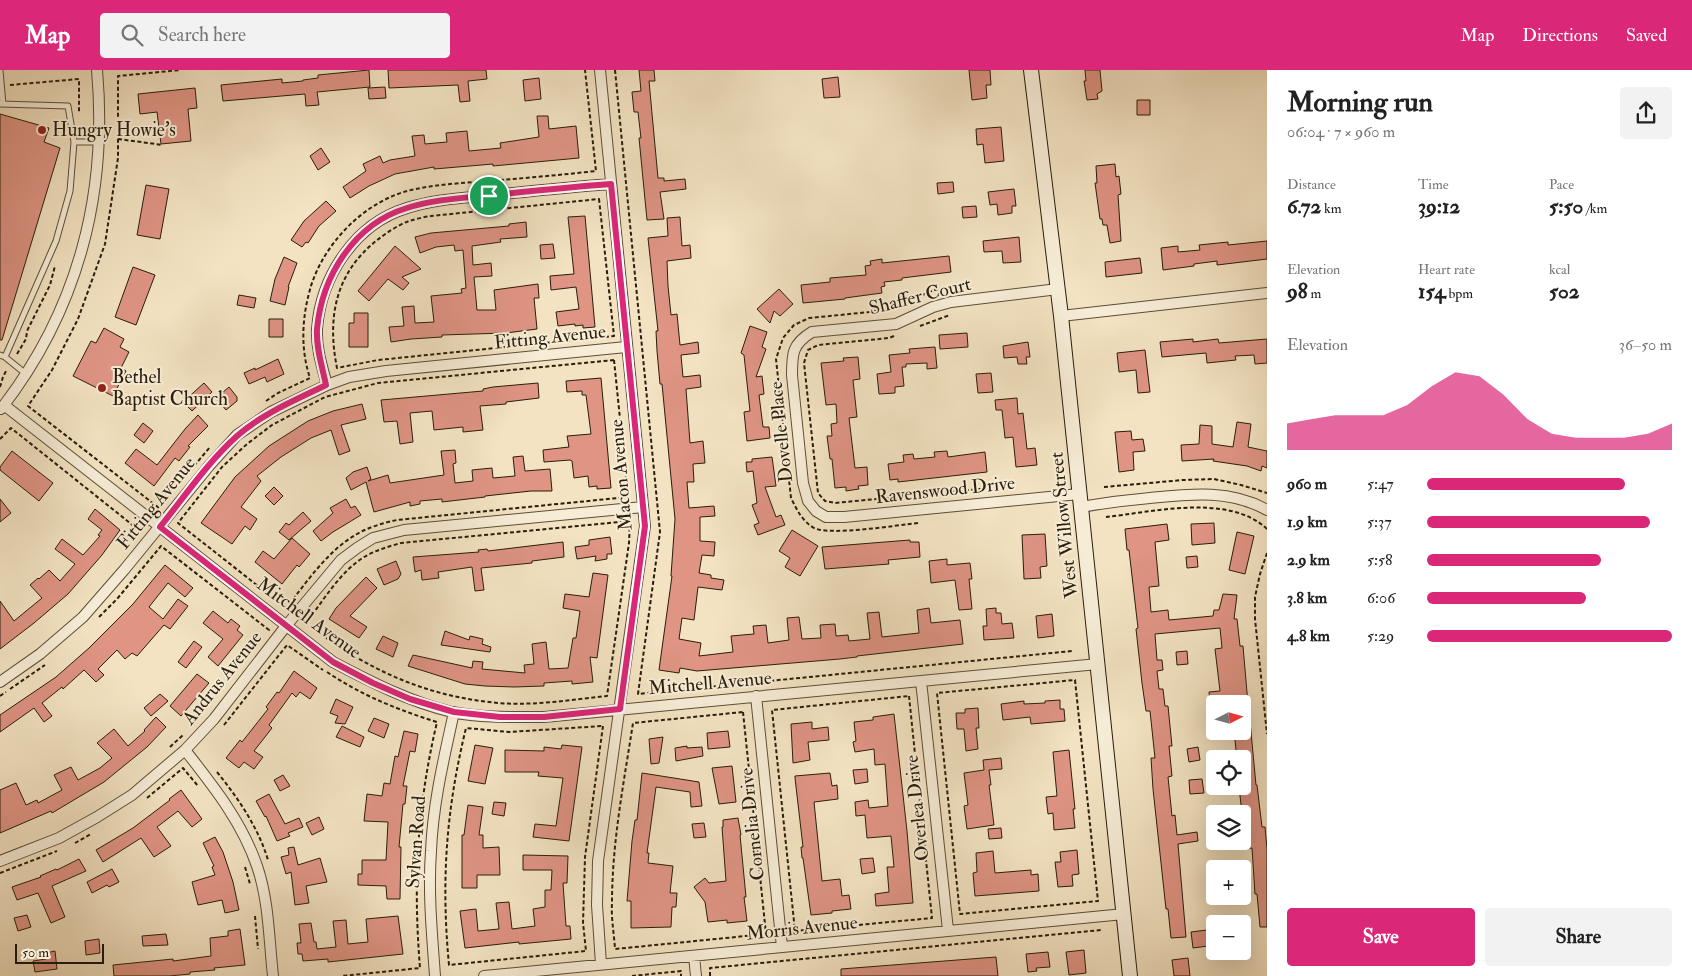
<!DOCTYPE html>
<meta charset="utf-8">
<style>
:root{--surface:#fff;--page:#f2f2f2;--text:#222;--muted:#767676;--accent:#db2777}
body{margin:0;font-family:"IM FELL Double Pica",serif;background:var(--page);color:var(--text);height:100vh;display:flex;flex-direction:column;font-size:19px;white-space:nowrap}
*{box-sizing:border-box;margin:0}
p{font-size:16px;color:var(--muted)}
.icon{flex:none;width:28px;height:28px;fill:none;stroke:currentColor;stroke-width:2;stroke-linecap:round;stroke-linejoin:round}
.map{position:relative;flex:1;overflow:hidden}
.drawer{display:flex;flex-direction:column;background:var(--surface);width:425px}
.drawer>*{flex:none}
.needle{width:32px;rotate:84deg}
.fabs{position:absolute;left:1206px;top:625px;display:grid;gap:10px}
.fabs a{display:grid;place-items:center;width:45px;height:45px;border-radius:5px;background:var(--surface);box-shadow:0 5px 20px #0002;font-size:25px}
.scale{position:absolute;left:15px;bottom:12px;width:89px;box-sizing:border-box;padding-left:5px;border:2px solid #291d0b;border-top:0;font-size:14px;line-height:18px;white-space:nowrap;color:#291d0b;-webkit-text-stroke:4px #f7edd7;paint-order:stroke}
.pin{position:absolute;display:grid;place-items:center;width:42px;height:42px;color:#fff;margin:-21px;border:2px solid #fff;border-radius:50%;box-shadow:0 1px 5px #0007}
.round{display:grid;place-items:center;flex:none;width:52px;height:52px;border-radius:5px;background:var(--page)}
.head{display:flex;align-items:center;justify-content:space-between;height:85px;padding:0 20px}
h1{font-size:28px;font-weight:700;line-height:38px}
.stats{display:grid;grid-template-columns:repeat(3,1fr);gap:8px;height:85px;padding:5px 20px}
.stats div{display:grid;align-content:center}
.stats b{font-size:21px;font-weight:700}
.stats small{font-size:14px;font-weight:400}
.stats p{font-size:14px}
.chart{height:140px;padding:10px 20px}
.chart p{display:flex;justify-content:space-between}
.chart svg{width:100%;height:90px;margin-top:5px;fill:var(--accent);opacity:.7}
.primary-button{display:flex;gap:10px;margin-top:auto;padding:10px 20px}
.primary-button a{flex:1;height:58px;border-radius:5px;background:var(--accent);color:#fff;font-size:20px;font-weight:700;line-height:58px;text-align:center}
.primary-button a+a{background:var(--page);color:var(--text)}
ul{padding:0 20px;list-style:none;font-size:16px}
li{display:grid;grid-template-columns:80px 60px 1fr;align-items:center;height:38px}
li i{height:12px;border-radius:6px;background:var(--accent)}
header{display:flex;align-items:center;gap:30px;box-sizing:border-box;height:70px;padding:0 25px;background:var(--accent);color:#fff}
header strong{font-size:24px}
nav{display:flex;gap:28px;margin-inline-start:auto;font-size:18px}
.search{width:350px;height:45px;background:var(--page);display:flex;align-items:center;gap:12px;box-sizing:border-box;padding:0 18px;border-radius:5px;color:var(--muted);font-size:19px}
main{display:flex;flex:1;min-height:0}
.map>svg:first-child{display:block}
.building{fill:#df9484;stroke:#291d0b}
.lines{fill:none;stroke-linecap:round;stroke-linejoin:round}
.lane-casing{stroke:#5c4e39;stroke-width:7}
.street-casing{stroke:#5c4e39;stroke-width:12}
.secondary-casing{stroke:#291d0b;stroke-width:16}
.path{stroke:#291d0b;stroke-width:2;stroke-dasharray:4 2.5;stroke-linecap:butt}
.lane{stroke:#f7edd7;stroke-width:5}
.street{stroke:#f7edd7;stroke-width:10}
.secondary{stroke:#f7edd7;stroke-width:14}
.route-casing{stroke:#fff;stroke-width:10}
.route{stroke:#db2777;stroke-width:6}
.poi-dot{fill:#8f2418;stroke:#f7edd7;stroke-width:2}
.labels{text-anchor:middle;dominant-baseline:central;stroke-width:4;stroke-linejoin:round;paint-order:stroke}
.poi-label{font-size:19px;fill:#291d0b;stroke:#f7edd7;text-anchor:start}
.street-label{font-size:19px;fill:#291d0b;stroke:#f7edd7}
</style>
<header>
<strong>Map</strong>
<div class="search"><svg class="icon" aria-label="search" viewBox="0 0 24 24"><circle cx="10" cy="10" r="6"/><path d="M15 15l6 6"/></svg>Search here</div>
<nav><a>Map</a><a>Directions</a><a>Saved</a></nav>
</header>
<main>
<div class="map">
<svg width="1267" height="906" viewBox="0 0 1267 906">
<rect width="100%" height="100%" fill="#f3e3c2"/>
<filter id="stains"><feTurbulence type="fractalNoise" baseFrequency=".004" numOctaves="4"/><feColorMatrix values="0 0 0 0 .2 0 0 0 0 .09 0 0 0 0 .02 0 0 0 .5 -.17"/></filter>
<radialGradient id="worn" r=".72"><stop offset=".6" stop-color="#630" stop-opacity="0"/><stop offset="1" stop-color="#630" stop-opacity=".3"/></radialGradient>
<path class="building" d="M369,0L370,17L317,22L319,35L306,36L305,24L223,31L221,15L282,9V13L303,11V10L318,8V5Z
M388,0H486L487,9L468,11L470,31L460,32L458,15L389,18Z
M639,0H654L655,11H649L658,108H664V111L685,109L686,119L660,122L664,149L647,150L639,68H641L638,42H634L632,22L641,21Z
M969,0H990L991,15H986L987,28L972,30Z
M1085,0H1100L1102,21L1097,24L1098,29L1087,30L1084,11H1086Z
M838,7L840,27L824,28L822,9Z
M539,8L541,29L525,31L523,10Z
M385,17L386,28L369,29L368,18Z
M195,18L197,38L188,39L191,71L161,74L157,42L140,44L138,24Z
M1137,30H1150V45H1137Z
M0,44L49,58L44,72L60,78L2,270H0Z
M537,46H548L549,59L576,56L579,88L493,96V94L434,99V97L395,104L369,116L350,128L343,117L366,101L363,94L380,86L383,93L390,90L415,86L412,66L424,65L425,74L447,72L446,63L467,61L469,81L501,78L500,73L539,67Z
M1001,57L1004,91L985,93L983,74L977,75L976,59Z
M321,78L330,92L318,100L310,86Z
M1115,94L1116,107L1119,106L1121,124L1118,125L1121,171L1110,173L1107,155H1103L1102,149H1100L1095,113H1097L1096,96Z
M953,112L954,122L938,124L937,113Z
M146,115L169,119L160,169L137,165Z
M1014,119L1016,136H1012V143L998,145L997,134L990,135L988,122Z
M326,131L336,141L319,156L308,173L306,172L302,177L291,170L304,151Z
M976,136L977,147L963,148L962,137Z
M585,146L595,257L583,258V255L575,256V254L558,256L556,242L579,239L576,217L551,220L550,206L574,204L568,147Z
M680,147L682,176L690,175L691,188L667,191L668,216L671,245L677,244L680,275L698,272L699,283L681,285L683,307L700,305L701,317L686,319L690,373L703,371L705,393L693,394L694,412H687L689,438L714,436L715,446L700,447V471L715,472L714,486L702,485L699,503L711,505V508L724,510L722,520L698,517L694,550L682,548L679,569L701,573L699,586L733,582L731,566L754,564L753,556L766,555L768,573L789,570L787,548L799,547L802,569L821,568L820,555L835,554L836,566L848,565L849,571L870,569L867,543L879,542L882,567L919,563L917,540L929,538L931,553L960,550L963,574L857,586V587L840,589L697,601L680,598L679,603L659,600L672,506H671L675,449L662,314H660L657,281L656,261H658L648,168L668,166L667,148Z
M526,152L527,167L500,169L501,172L472,176L473,195L491,193L492,206L474,207L477,240H496L494,220L538,214L539,228H534L537,259L506,263L442,265V267L411,269L391,272L389,257L404,256L402,237L414,236L415,253L434,252L431,226L462,223L461,219L466,218L463,180L455,181L454,175L436,177L420,183L415,167L431,163L509,156V154Z
M1019,167L1021,192L1003,193L1002,181L984,182L983,171Z
M1267,171V189L1217,195V191L1194,194V196L1163,200L1161,178L1178,176V182L1200,180L1199,175L1228,172V175Z
M553,174L555,188L541,189L540,175Z
M395,176L421,199L402,207L409,213L403,220L388,209L369,231L358,221Z
M949,186L951,202L902,208V210L884,212L885,216L881,217L882,223L845,228V229L803,233L801,215L830,212V208L866,205L865,196L871,195L870,191L882,189V193Z
M284,187L297,193L288,217H289L285,235L270,231L275,209Z
M1140,188L1142,203L1106,207L1105,192Z
M133,197L155,205L136,255L115,247Z
M779,219L793,234L780,246L774,241L770,253L757,239Z
M239,225L256,228L254,238L237,235Z
M354,243H368V277H349V253H354Z
M269,249H283V267H269Z
M750,256L767,262L762,277L766,279L756,307L762,306L764,324L759,325L763,357H769L770,368L747,371L744,342L750,341L744,285L741,283Z
M104,258L124,269L120,277L129,282L121,298L126,301L113,326L73,306L91,271L96,273Z
M967,263L968,277L940,279L939,265Z
M1193,269V272L1218,269L1219,273L1267,269V293L1255,294L1254,285L1235,286L1236,290L1207,293L1206,283L1162,287L1160,272Z
M1028,272L1030,287H1026L1027,294H1018L1017,287L1004,288L1003,276Z
M935,277L937,298L927,299V293L906,294V297H902L904,316L895,317V323L879,324L877,304L891,302L889,285L910,283L909,279Z
M1145,280L1150,322L1138,323L1136,300L1119,302L1117,283Z
M858,287L860,309L853,310L857,347L849,348L855,398L867,397L868,415L858,416L859,419L846,421V417L835,418L832,389H830L827,366H832L831,354L837,353L836,334L826,335L821,293L844,291L843,288Z
M278,289L284,304L267,312L265,307L249,314L244,303L255,298V300Z
M991,303L993,322L978,323L976,304Z
M601,308L611,418L597,419V416L589,417L588,406L574,408L572,391L570,390L544,392L543,380L569,377L567,366L591,364L586,325H582V321L567,322L566,311Z
M204,313L212,322L192,341L183,332Z
M538,313L539,328L506,332V334L480,336L483,360L463,362V357L434,360L432,341L410,343L413,372L400,374L397,351L384,352L381,330L483,321V319L493,317Z
M229,317L237,327V331L226,340L216,328Z
M1017,328L1018,344L1023,343L1027,379L1035,378L1037,395L1016,397L1013,367L1005,368L1002,340H996L995,330Z
M362,334L366,349L341,355L350,381L339,385L331,360L311,368L281,387L257,406L261,411L241,437L257,449L250,460L245,456L232,474L201,453L235,407L269,376L308,351L333,341Z
M198,345L208,356L188,376L190,377L179,391L175,388L154,416L125,393L136,379L157,395L185,359Z
M1237,352L1251,354L1248,377L1267,381V398L1262,396L1261,401L1247,396L1213,391L1214,389L1182,391L1181,375L1199,374L1200,355L1212,356V374L1233,377Z
M143,353L153,361L144,373L134,365Z
M1131,361L1132,370L1143,369L1145,381L1133,382L1134,400L1119,402L1115,362Z
M455,380L456,393L453,394L455,413L473,411L472,400L492,398L493,408L515,406L513,387L523,386L525,401L550,399L552,421H531L485,426V427L442,432V429L420,431V434L410,436V432L374,442L366,412L351,420L346,408L353,402L367,397L371,409L368,411L388,405L390,413L444,405L441,381Z
M12,381L53,413L39,431L0,400V397Z
M947,381L948,387L985,382L987,402L898,412V409L890,410L888,394L904,392L903,385L913,384L914,389L935,387L934,382Z
M772,387L776,416L765,417L776,447L781,445L785,455L758,465L754,455L759,453L752,435L757,433L753,401L747,402L746,392H752V389Z
M274,417L283,426L274,435L265,426Z
M0,429L11,443L0,452Z
M346,429L351,438L355,436L361,445L333,462L321,471L313,461L333,443L330,438Z
M95,439L120,460L102,485L68,524L34,553L0,579V531L14,551L42,528L30,515L38,508L39,509L49,500L60,511L75,494L55,479L62,469L83,485L100,466L98,465L102,460L88,449Z
M303,442L311,451L289,470L279,462L286,453L289,455Z
M1214,453L1215,473L1192,475L1191,454Z
M1167,454L1169,470L1155,472L1159,516L1149,517L1151,542L1168,540L1169,550L1213,546L1214,540H1219L1223,524L1237,525L1234,549H1237L1240,576H1243L1248,634H1225L1224,631L1210,633L1209,622L1220,621L1215,579L1222,578L1220,558L1155,564L1157,590H1162L1163,600L1157,601L1159,619H1163L1165,636H1168L1172,676H1169L1172,706L1168,707L1172,746L1175,745L1177,765L1197,762L1198,771L1178,774L1186,867L1171,868L1168,839H1166L1153,719L1151,688H1155L1150,641H1146L1142,613L1136,559L1138,558L1129,480H1127L1125,459Z
M792,460L818,476L800,506L785,497L790,488L779,481Z
M1237,462L1254,466L1245,504L1229,500Z
M1045,464L1047,496L1040,497L1041,508L1024,509L1022,465Z
M610,467L612,484H607V489L595,491L596,486L577,489L575,477L589,475V470Z
M292,468L310,484L299,497L297,495L282,514L255,492L263,481L274,489Z
M910,470V472H919L920,487L888,490L889,494L825,499L822,477Z
M563,472L564,487L532,491V493L481,498L484,520L475,521L472,497L438,502L439,508L422,510L421,500L415,502L413,487L479,482L478,480L487,479L488,481Z
M1197,486L1198,497L1187,498L1186,487Z
M947,489V495L970,493L972,509H969L972,539L959,540L955,510L931,513L929,491Z
M396,491L401,504L398,509L384,515L377,499Z
M165,495L193,518L185,527L168,513L149,537L163,549L178,529L188,536L170,559L164,555L137,586L132,583L125,589L117,580L98,599L104,605L96,612L84,600L63,619L62,617L42,633L52,646L44,652L34,638L0,662V645L56,607L89,578L133,534Z
M593,503L608,505L597,588L590,587L593,612L572,614V611L544,613V616L514,617L485,616L465,614L408,596L413,585L472,598L473,591L483,592L482,599L525,603L524,595L534,594L532,574L546,572L549,599L568,598L573,568H576L580,541L563,538L565,524L589,527Z
M366,507L377,518L350,546L367,557L359,568L329,549L336,538Z
M996,538V543H1001L1002,554L1012,553L1014,568L984,570L983,556H987L986,539Z
M213,541L228,553L231,549L240,556L237,560L243,565L218,596L208,587L223,569L203,553Z
M1052,544L1054,566L1038,568L1036,546Z
M445,561L469,570L470,566L483,569L482,574L491,577L490,582L441,575Z
M383,566L398,573L393,587L376,579Z
M194,571L202,577L186,598L178,592Z
M1187,581L1188,594L1177,595L1176,582Z
M294,601L317,618L310,629L300,622L296,627L292,623L269,655L272,658L254,681L263,687L254,699L244,692L239,698L226,688L240,670L242,672L268,639L266,637L277,622L279,623Z
M197,604L209,613L181,646L170,636Z
M160,624L168,631L151,646L144,638Z
M336,629L353,637L345,654L335,653L338,646L330,643Z
M1060,630V639H1064L1065,651L1031,654L1030,647L1003,650L1001,634L1024,631V634L1045,633V631Z
M978,638L979,658H976L978,679L966,681L964,659H957L956,643H965V639Z
M1249,641L1256,715H1257L1262,757H1265L1267,779V857H1260L1257,824H1255L1252,778L1246,779L1239,717L1242,716V689H1237L1234,661H1242V642Z
M894,644L907,761L913,833L876,836L875,824L889,822L887,797H894L891,766L867,768L865,745L856,746L855,732L868,730L869,738L888,736L885,694L875,695L874,679L855,682L853,672L856,671L854,652L873,650V647Z
M156,647L166,657L147,677L104,712L52,743L51,741L0,763V720L16,713L26,735L37,730L38,733L62,720L54,705L71,697L78,710L100,698L112,688L97,673L114,659L128,676L145,661L144,660Z
M374,648L389,654L384,668L368,661Z
M812,652V659L828,657L829,670L808,672L810,690L793,693L791,654Z
M342,656L364,667L360,677L336,667Z
M404,661L418,664L415,682L410,681L403,716H407L405,734H403L399,777H401L400,829H387L386,816L358,815V804H362V790H386L388,752L364,751L367,724L382,726L384,713L390,714L395,686L398,687Z
M728,661L730,677L708,679L707,663Z
M663,667L659,693L651,694L649,669Z
M475,675L493,678L485,714L468,711Z
M562,675L582,677L569,771L533,767L535,754L556,756L563,708L538,706L539,702H505V680L544,681V677L561,679Z
M687,676V678L702,677L703,686L676,691L675,678Z
M1198,677L1200,690L1189,692L1187,679Z
M1069,680L1075,739H1073L1075,758L1054,760L1053,743L1048,744L1046,727L1057,726L1053,682Z
M1001,688L1002,699L989,700L991,715H989L994,755L967,759L964,736L968,735L964,703L984,700L983,690Z
M732,696L736,732L719,734L712,698Z
M867,699L868,712L855,714L853,700Z
M642,703L699,712L702,736L691,737L690,722L656,717L647,783H649L648,793L673,796L670,823H677L676,837H672L671,857L631,858V831H627L632,771L635,750H637Z
M830,703L832,716L837,715L838,729L814,732L822,811L840,809L842,826L849,825L851,839L832,841V843L811,845L803,788H802L801,777H803L795,708V706Z
M283,705L290,716L280,721L274,710Z
M1202,709L1204,723L1190,724L1189,710Z
M181,720L202,749L192,757L178,741L157,757L171,776L154,787L141,768L103,792L96,780L133,758L170,730L169,729Z
M269,724L285,754L299,748L303,757L288,763L290,766L277,771L266,746L265,747L256,731Z
M494,732L506,733L504,746L492,744Z
M468,735L483,737L479,765H483V778L499,777L500,805H477V818H462V765H464Z
M319,747L324,759L312,765L306,753Z
M738,748L741,765H740L746,827H744L747,851L727,853V850L708,852L705,832L694,817L705,808L709,813L726,811L722,757H723V750Z
M704,753L706,767L694,768L692,754Z
M1001,758L1002,768L989,769L988,759Z
M215,767L223,782L233,812L239,840L225,843L222,830L198,835L192,812L215,805L212,797L214,796L203,773Z
M294,777L298,795L320,788L327,812L306,816L309,833L295,835L291,802L286,804L281,787L289,785L288,778Z
M1077,780L1079,804L1072,805L1073,816L1058,817L1055,792H1061L1060,782Z
M993,781L995,803L1031,800V805L1038,804L1039,821L975,826L973,803L977,802L976,783Z
M523,785L568,786L567,813H563L566,856H570L571,869L519,874V872L465,878L460,841L476,839L478,861L499,859L496,833L509,832L512,859L535,856L533,839L545,837V820H551L552,800H523Z
M873,788L875,802L862,804L860,789Z
M79,789L86,801L52,816L65,847L51,853L38,823L17,830L12,817L41,807L40,806L56,799L57,800Z
M112,799L119,812L109,817L107,815L92,823L87,812Z
M27,845L31,857L18,861L14,848Z
M398,846L403,884L328,892V889L303,891L302,884H298L297,873H301L299,854L311,853L314,872H316L317,879L336,877L333,851L346,850L348,874L368,872L366,849Z
M240,859L245,895L214,898L215,900L190,902V904L169,906H114L113,895L173,889V891L211,886L210,868L228,866V861Z
M1207,860L1208,876L1193,878L1191,862Z
M166,864L168,875L143,876L142,866Z
M99,869L100,883L86,885L85,871Z
M1084,880L1086,903L1069,905L1066,882Z
M55,881L57,899L35,902L33,891L46,889V883Z
M1048,882L1050,897L1036,898L1037,901L1028,902L1026,884Z
M996,887L998,906H841V899Z
M1188,888L1190,906H1174L1172,890Z"/>
<g class="lines">
<g class="lane-casing">
<path id="lane" d="M0,1L3,34
M0,34L68,36L74,72L70,121L56,171L5,287L0,285
M74,72H99
M5,287L26,304"/>
</g>
<g class="street-casing">
<path id="street" d="M600,0L645,456L598,791L597,835L601,894
M1058,219L951,232L933,237L896,254L812,262C792,274 792,284 792,305L803,413L808,431L816,441L826,447H844L1079,424
M1061,246L1267,223
M327,315C322,296 316,278 317,259C321,206 355,154 407,138C435,129 464,128 493,125C532,121 571,117 611,114
M4,335L333,592C371,612 410,632 452,642C482,648 514,647 544,647L1098,594
M1,339C78,240 108,124 97,0
M1081,437C1104,433 1127,430 1150,428C1190,424 1230,419 1267,440
M921,611L948,860
M0,612L40,584L83,547L124,500L209,396L237,365L271,342L327,315L349,307L386,301L626,277
M756,626L782,877
M185,680C214,717 242,752 257,796C269,831 269,870 273,906
M0,791L59,768L97,747L132,725L185,680L214,649L286,556L341,490L357,478L373,468L404,460L643,437
M694,886L696,906
M435,906C432,864 428,823 431,781C433,733 444,688 454,642
M484,906L1124,844"/>
</g>
<g class="secondary-casing">
<path id="secondary" d="M1031,0L1061,246L1130,906"/>
</g>
<path class="path" d="M615,0L660,462L638,624L1072,581
M10,15L79,9V42
M118,69L163,75
M599,129L614,266L378,290L337,298C327,248 335,204 376,171C386,163 398,155 409,151C416,149 424,147 431,146Z
M920,256L950,245
M894,266L889,268L818,275L808,280L804,293L818,423L825,431L835,433L990,418
M17,284L26,269L27,261L50,215L55,196
M614,290L628,427L397,450C383,453 369,457 357,464C327,481 307,512 286,538L178,453L222,397L247,374L272,355L325,327L378,313Z
M0,317L3,307L7,299
M266,331L278,323L310,308C300,278 302,246 311,216C325,172 365,131 411,120C437,114 464,113 490,111C525,108 560,105 596,101L585,0
M0,369L11,358L140,461L139,463
M194,396L210,377
M1104,417L1183,410L1214,409L1241,415L1267,423
M159,438L28,336L52,300L78,249L105,174L118,88V6L181,0
M1106,447C1153,442 1229,423 1267,459
M630,451L629,473L607,626C569,630 528,637 489,632C418,624 362,596 306,553C323,531 338,505 361,489C373,481 387,477 401,473Z
M918,453C898,455 830,466 814,458C802,451 797,440 791,428L776,289L783,268L794,255L809,248L870,242L899,235L934,220L959,215
M1267,483L1260,504L1255,527V549L1267,664
M99,547L117,529L161,476L269,560L268,561
M327,602C361,625 398,640 437,652C417,737 413,812 420,898L342,906
M1075,610L1098,831L960,844L937,623Z
M10,619L45,595
M0,626L6,622
M909,626L932,848L795,861L772,640Z
M743,642L766,864L615,879C614,863 611,848 612,833C612,772 624,712 633,653Z
M224,655L287,575L323,600
M603,656L585,787L583,853L586,881L449,895C441,811 446,740 466,658L509,662Z
M170,677L183,665
M217,702C238,728 258,757 268,790
M147,728L183,698L198,716
M75,773L91,764
M245,797L250,814
M0,803L57,781
M255,846L258,879
M632,906L681,901V906
M710,906V898L1101,860"/>
<use href="#lane" class="lane"/>
<use href="#street" class="street"/>
<use href="#secondary" class="secondary"/>
</g>
<g class="lines">
<g class="route-casing">
<path id="route" d="M611,114L645,456L620,639L544,647H500L454,642L410,629L373,613L333,592L160,457C185,426 208,392 237,366C263,343 296,330 326,315C322,296 316,278 317,259C322,206 354,154 407,138C435,129 464,128 493,125C532,121 571,117 611,114Z"/>
</g>
<use href="#route" class="route"/>
</g>
<g class="poi-dot">
<circle cx="42" cy="60" r="5"/>
<circle cx="102" cy="318" r="5"/>
</g>
<g class="labels">
<g class="poi-label">
<text x="52" y="60">Hungry Howie's</text>
<text x="112" y="307">Bethel<tspan x="112" dy="22">Baptist Church</tspan></text>
</g>
<g class="street-label">
<text transform="translate(920 226) rotate(-14)">Shaffer Court</text>
<text transform="translate(550 267) rotate(-6)">Fitting Avenue</text>
<text transform="translate(781 362) rotate(-96)">Dovelle Place</text>
<text transform="translate(621 405) rotate(-95)">Macon Avenue</text>
<text transform="translate(945 420) rotate(-6)">Ravenswood Drive</text>
<text transform="translate(156 433) rotate(-51)">Fitting Avenue</text>
<text transform="translate(1064 455) rotate(-96)">West Willow Street</text>
<text transform="translate(309 548) rotate(36)">Mitchell Avenue</text>
<text transform="translate(222 608) rotate(-51)">Andrus Avenue</text>
<text transform="translate(710 613) rotate(-5)">Mitchell Avenue</text>
<text transform="translate(917 738) rotate(-96)">Overlea Drive</text>
<text transform="translate(752 754) rotate(-96)">Cornelia Drive</text>
<text transform="translate(416 772) rotate(-86)">Sylvan Road</text>
<text transform="translate(802 858) rotate(-6)">Morris Avenue</text>
</g>
</g>
<rect width="100%" height="100%" filter="url(#stains)"/>
<rect width="100%" height="100%" fill="url(#worn)"/>
</svg>
<div class="fabs">
<a><svg class="needle" viewBox="-14 -14 28 28"><path d="M0-13l5 13h-10z" fill="#e53935"/><path d="M0 13l5-13h-10z" fill="#767676"/></svg></a>
<a><svg class="icon" aria-label="locate" viewBox="0 0 24 24"><circle cx="12" cy="12" r="6"/><path d="M12 2v4M12 18v4M2 12h4M18 12h4"/></svg></a>
<a><svg class="icon" aria-label="layers" viewBox="0 0 24 24"><path d="M12 4l9 5-9 5-9-5zM3 14l9 5 9-5"/></svg></a>
<a>+</a>
<a>−</a>
</div>
<div class="scale">50 m</div>
<div class="pin" style="left:489px;top:126px;background:#1e9e55"><svg class="icon" aria-label="arrive" viewBox="0 0 24 24"><path d="M6 21V4h12l-3 4 3 4H6"/></svg></div>
</div>
<section class="drawer">
<div class="head"><div><h1>Morning run</h1><p>06:04 · 7 × 960 m</p></div><a class="round"><svg class="icon" aria-label="share" viewBox="0 0 24 24"><path d="M12 15V3M7 8l5-5 5 5M5 13v7h14v-7"/></svg></a></div>
<div class="stats">
<div><p>Distance</p><b>6.72<small> km</small></b></div>
<div><p>Time</p><b>39:12</b></div>
<div><p>Pace</p><b>5:50<small> /km</small></b></div>
</div>
<div class="stats">
<div><p>Elevation</p><b>98<small> m</small></b></div>
<div><p>Heart rate</p><b>154<small> bpm</small></b></div>
<div><p>kcal</p><b>502</b></div>
</div>
<div class="chart"><p><span>Elevation</span>36–50 m</p>
<svg viewBox="0 0 160 44" preserveAspectRatio="none"><path d="M0 44V31L10 29L20 27L30 27L40 27L50 22L60 13L70 6L80 8L90 17L100 29L110 36L120 38L130 38L140 38L150 36L160 31V44z"/></svg>
</div>
<ul>
<li><b>960 m</b>5:47<i style="width:81%"></i></li>
<li><b>1.9 km</b>5:37<i style="width:91%"></i></li>
<li><b>2.9 km</b>5:58<i style="width:71%"></i></li>
<li><b>3.8 km</b>6:06<i style="width:65%"></i></li>
<li><b>4.8 km</b>5:29<i style="width:100%"></i></li>
</ul>
<div class="primary-button"><a>Save</a><a>Share</a></div>
</section>
</main>
